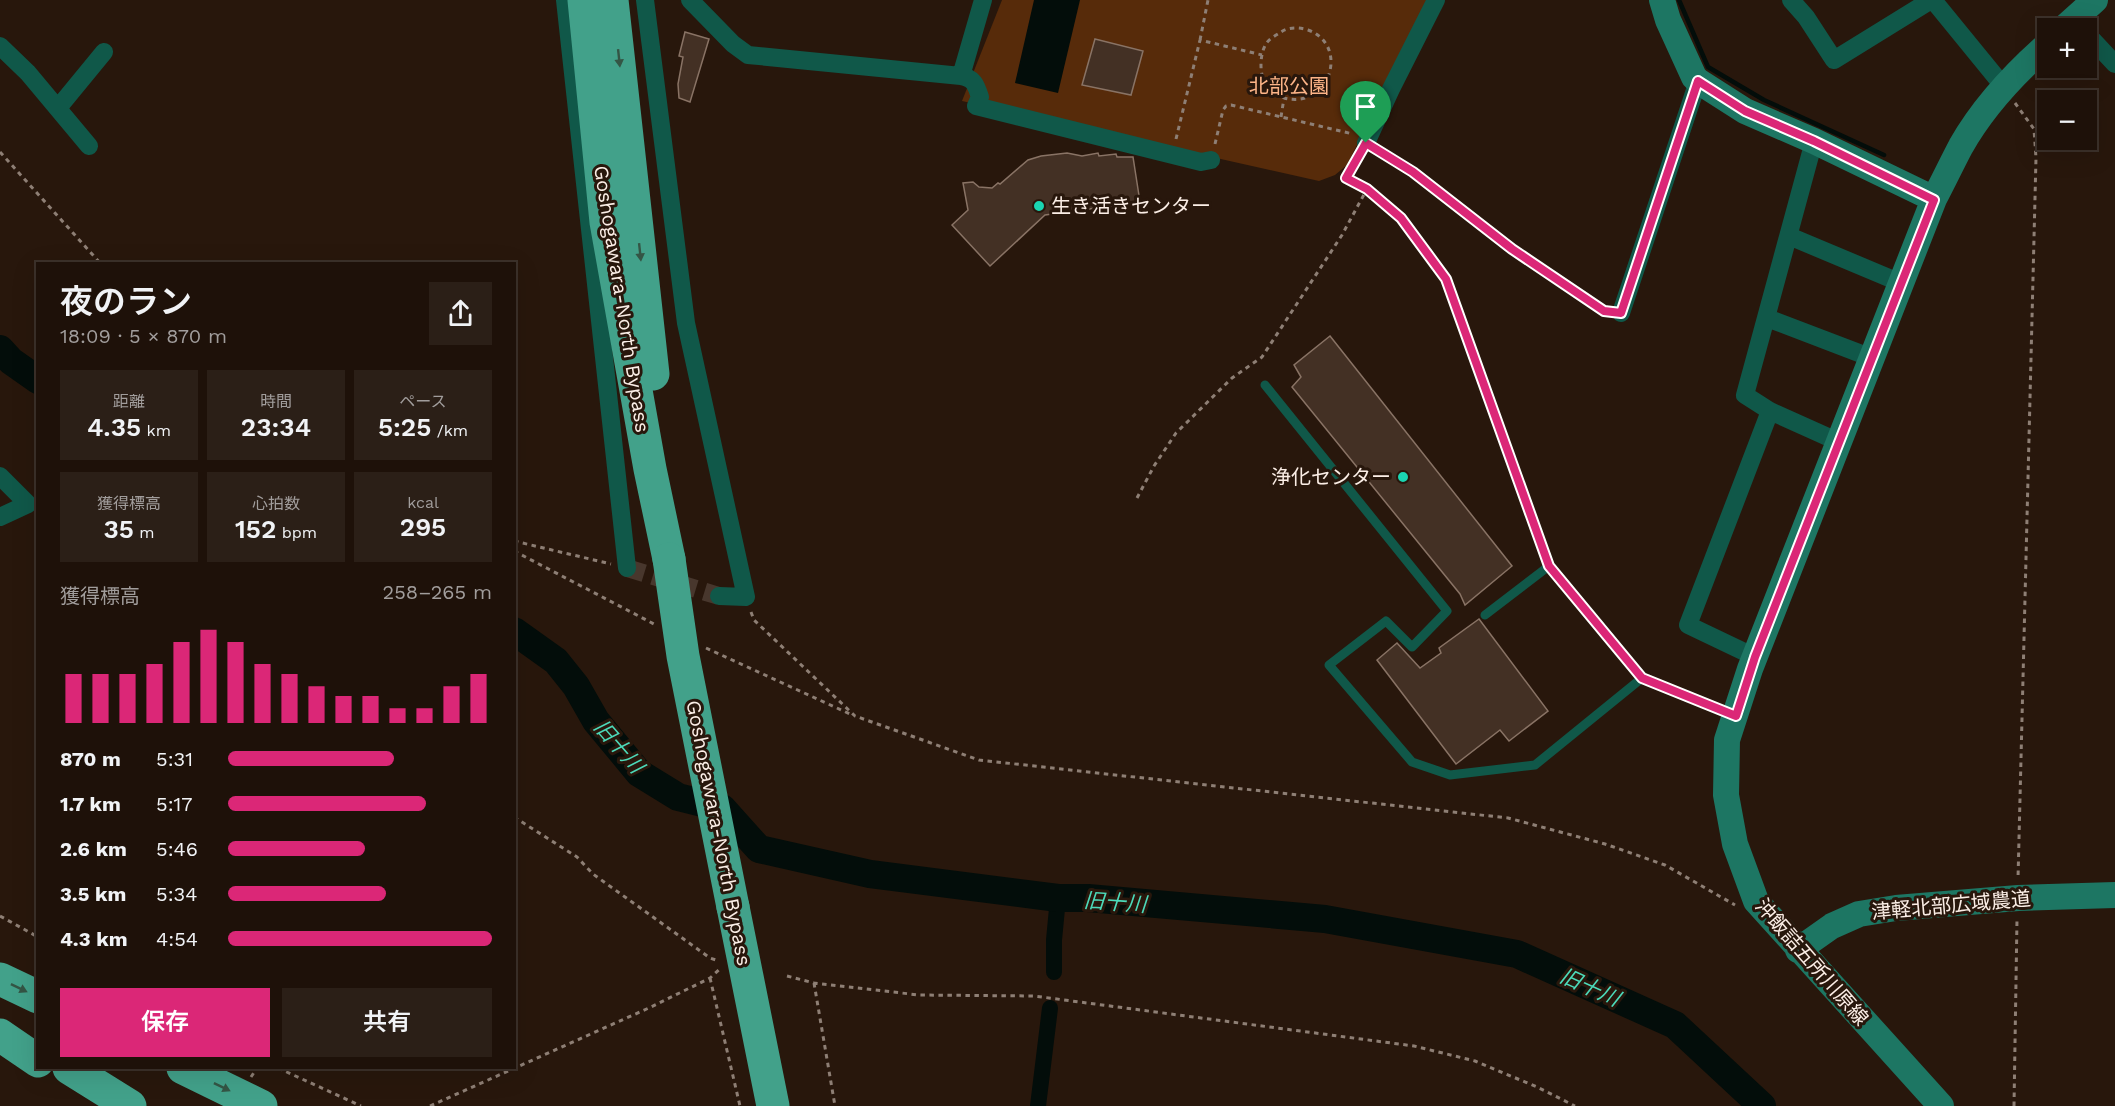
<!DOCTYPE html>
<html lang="ja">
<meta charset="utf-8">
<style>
:root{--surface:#1e1109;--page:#2b1f17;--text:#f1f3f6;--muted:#a19d9c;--line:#3c312a;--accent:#db2777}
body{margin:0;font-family:"Work Sans","Noto Sans JP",sans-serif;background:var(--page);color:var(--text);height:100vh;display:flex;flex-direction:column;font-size:22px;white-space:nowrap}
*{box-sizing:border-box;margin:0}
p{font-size:20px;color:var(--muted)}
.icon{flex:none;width:33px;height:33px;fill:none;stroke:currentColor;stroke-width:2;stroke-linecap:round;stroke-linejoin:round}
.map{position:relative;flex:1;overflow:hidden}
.details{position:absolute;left:36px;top:262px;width:480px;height:807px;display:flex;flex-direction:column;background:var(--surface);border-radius:0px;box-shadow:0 6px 24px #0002,0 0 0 2px var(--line)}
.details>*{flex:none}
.buttons{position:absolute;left:2037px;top:18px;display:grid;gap:12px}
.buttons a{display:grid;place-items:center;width:60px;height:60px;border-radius:0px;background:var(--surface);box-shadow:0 6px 24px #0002,0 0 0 2px var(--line);font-size:30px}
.pin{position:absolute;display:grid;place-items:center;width:51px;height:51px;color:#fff;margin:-62px -26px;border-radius:50% 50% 50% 0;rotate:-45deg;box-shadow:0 0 6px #0007}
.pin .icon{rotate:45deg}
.round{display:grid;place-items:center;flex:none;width:63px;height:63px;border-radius:0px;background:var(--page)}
.summary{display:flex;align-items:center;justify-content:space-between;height:102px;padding:0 24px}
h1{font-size:33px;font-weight:600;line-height:45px}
.stats{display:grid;grid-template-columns:repeat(3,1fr);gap:9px;height:102px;padding:6px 24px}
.stats div{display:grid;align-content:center;border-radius:0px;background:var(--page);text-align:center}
.stats b{font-size:26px;font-weight:600}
.stats small{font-size:16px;font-weight:400}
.stats p{font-size:16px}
.chart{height:168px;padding:12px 24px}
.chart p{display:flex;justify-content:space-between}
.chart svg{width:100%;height:108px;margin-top:6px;stroke:var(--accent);stroke-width:6}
.primary-button{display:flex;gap:12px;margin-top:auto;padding:12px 24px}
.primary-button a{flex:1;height:69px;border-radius:0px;background:var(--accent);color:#fff;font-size:24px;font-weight:600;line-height:69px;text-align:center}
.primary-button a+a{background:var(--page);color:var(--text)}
ul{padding:0 24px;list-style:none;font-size:20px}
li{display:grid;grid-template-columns:96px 72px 1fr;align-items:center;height:45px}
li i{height:15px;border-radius:8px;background:var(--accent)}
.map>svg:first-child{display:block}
.green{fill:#572b0a}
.water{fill:#030d0a}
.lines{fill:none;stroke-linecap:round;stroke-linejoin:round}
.stream{stroke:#030d0a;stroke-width:4.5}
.canal{stroke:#030d0a;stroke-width:16}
.river{stroke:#030d0a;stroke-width:28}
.building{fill:#433024;stroke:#897365;stroke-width:1.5}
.street-tunnel{stroke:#48372d;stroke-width:18;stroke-dasharray:18 9;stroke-linecap:butt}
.path{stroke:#8e7f75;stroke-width:3;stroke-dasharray:4.5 4.5;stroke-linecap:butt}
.lane{stroke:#105849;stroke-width:9}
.street{stroke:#105849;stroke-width:18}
.secondary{stroke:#1d7663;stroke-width:26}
.highway{stroke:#42a18a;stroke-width:33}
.highway-bridge{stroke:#42a18a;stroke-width:33}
.oneway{fill:#345545}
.route-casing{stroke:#fff;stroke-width:12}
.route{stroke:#db2777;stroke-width:8}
.poi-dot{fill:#1ad5b2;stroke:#28170c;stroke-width:2}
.labels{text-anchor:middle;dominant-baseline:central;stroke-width:6;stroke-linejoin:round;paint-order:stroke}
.park-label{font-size:20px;fill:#fdb487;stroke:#28170c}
.poi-label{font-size:20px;fill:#fbeee6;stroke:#28170c;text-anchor:start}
.street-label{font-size:20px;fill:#fbeee6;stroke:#28170c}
.water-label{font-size:21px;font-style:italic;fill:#4cdaba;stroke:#28170c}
</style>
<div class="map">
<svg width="2115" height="1106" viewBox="0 0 2115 1106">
<rect width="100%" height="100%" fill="#28170c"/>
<path class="green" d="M1002,0H1429L1347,165L1335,175L1319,181L962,101Z"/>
<path class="water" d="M1034,0H1080L1058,93L1015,83Z"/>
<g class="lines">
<path class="stream" d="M1679,0L1708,67L1764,100L1884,155"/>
<path class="canal" d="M1054,972V940L1058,898
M1038,1106L1050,1008"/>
<path class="river" d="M0,349L11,361L38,380
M514,631L556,661L576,686L596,721L639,773L678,797L722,808L759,849L870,874L1058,898H1088L1325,919L1517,954L1675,1025L1762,1106"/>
</g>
<path class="building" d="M685,32L709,39L690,102L679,98L678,84L683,57L679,56Z
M1095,39L1143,51L1131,95L1082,85Z
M1067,153L1082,156L1098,153L1099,156L1116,154L1117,157H1133L1140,202L1045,215L990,266L952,225L968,210L963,183L973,182L979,187L992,188L998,183L1000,184L1028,160L1041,156Z
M1330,336L1512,566L1465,605L1460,594L1292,387L1301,377L1294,365Z
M1479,619L1548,711L1509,741L1500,730L1456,764L1377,660L1397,643L1420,668L1441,653L1439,648Z"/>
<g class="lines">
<path class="street-tunnel" d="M627,568L719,596"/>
<path class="path" d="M1200,40L1208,0
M2015,103L2034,129L2036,158L2018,879
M1281,117L1284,98C1330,110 1350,45 1308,30C1299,27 1288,27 1281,32C1276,35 1269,39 1266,44C1259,55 1259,78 1268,88C1272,92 1279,95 1284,98
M1176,139L1200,40L1262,55
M1215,144L1223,110L1226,106L1231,105L1353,134
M0,152L101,264
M1380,152L1413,172L1512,249L1604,311
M1367,189L1401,218L1446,279L1545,556
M1137,498L1154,466L1176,433L1232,378L1262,357L1342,235L1367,189L1346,178L1359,156
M514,541L611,564
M514,551L654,624
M751,612L754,620L855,716L979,760L1508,818L1605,844L1665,865L1735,905
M706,648L850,714
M514,817L577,857L593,874L710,958L719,961
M0,916L38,937
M787,976L814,983L919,995L1034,996L1414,1046L1475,1061L1537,1087L1575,1106
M710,978L740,1106
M814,983L835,1106
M278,1068L361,1106
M251,1077L257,1068
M430,1106L651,1007L710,978L721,968
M2014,1106L2017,919"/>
<path class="lane" d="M1265,385L1447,611L1412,647L1386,621L1329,665L1412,762L1450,775L1535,765L1642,678L1733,715
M1485,615L1549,566L1642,678"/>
<path class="street" d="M565,0L627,568
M645,0L686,323L746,597L719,596
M690,0L733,44L748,55L961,76L983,0
M1791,0L1806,17L1834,60L1931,0
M1933,0L2004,87
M2086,33L2115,64
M0,46L28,73L89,146
M961,76C974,78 976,85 980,97L976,106L1201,162L1211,160
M58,108L104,52
M1814,141L1745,395L1770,411L1839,442
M1366,143L1391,89L1436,0
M1789,236L1901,283
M1621,313L1698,81
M1767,318L1872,358
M0,476L28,504L0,517
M1755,657L1688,625L1770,411"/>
<path class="secondary" d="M1662,0L1668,20L1694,77L1698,81L1745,111L1814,141L1934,199
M2064,28L2095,0
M1798,950L1832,926L1859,914L1896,908L2018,898L2115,895
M1941,1106L1756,901L1735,844L1726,795L1727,740L1750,669L1934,199C1943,182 1952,163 1961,146C1983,107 2015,73 2048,44"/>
<path class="highway" d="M584,0L606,222L650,469L669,559
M612,0L653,374
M733,907L773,1106
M0,979L38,997
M0,1035L38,1061
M69,1068L130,1106
M183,1068L261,1106"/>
<path class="highway-bridge" d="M669,559L683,656L733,907"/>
</g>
<defs><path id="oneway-solid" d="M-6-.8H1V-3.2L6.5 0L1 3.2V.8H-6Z" transform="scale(1.5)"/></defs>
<g class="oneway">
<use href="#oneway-solid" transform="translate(619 58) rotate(84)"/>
<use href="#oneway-solid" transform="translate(640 252) rotate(84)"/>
<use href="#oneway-solid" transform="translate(19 988) rotate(26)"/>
<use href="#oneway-solid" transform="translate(222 1087) rotate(26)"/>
</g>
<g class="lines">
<g class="route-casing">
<path id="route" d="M1698,81L1745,111L1814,141L1934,200L1755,657L1736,716L1642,678L1549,566L1446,279L1401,218L1367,189L1346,178L1366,143L1413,172L1512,249L1604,311L1621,313Z"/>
</g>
<use href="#route" class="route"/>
</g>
<g class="poi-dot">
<circle cx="1039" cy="206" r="6"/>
<circle cx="1403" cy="477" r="6"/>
</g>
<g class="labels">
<g class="park-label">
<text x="1289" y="86">北部公園</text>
</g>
<g class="poi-label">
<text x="1051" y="206">生き活きセンター</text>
<text x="1391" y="477" text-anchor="end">浄化センター</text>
</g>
<g class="street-label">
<text transform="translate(622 299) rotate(81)">Goshogawara-North Bypass</text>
<text transform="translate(719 833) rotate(79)">Goshogawara-North Bypass</text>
<text transform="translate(1951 905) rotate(-5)">津軽北部広域農道</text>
<text transform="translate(1812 962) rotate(49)">沖飯詰五所川原線</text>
</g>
<g class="water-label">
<text transform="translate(619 746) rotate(49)">旧十川</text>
<text transform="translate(1115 902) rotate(4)">旧十川</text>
<text transform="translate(1590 987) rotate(24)">旧十川</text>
</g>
</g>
</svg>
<div class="buttons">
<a>+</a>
<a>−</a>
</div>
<div class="pin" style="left:1366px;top:143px;background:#1e9e55"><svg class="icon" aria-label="arrive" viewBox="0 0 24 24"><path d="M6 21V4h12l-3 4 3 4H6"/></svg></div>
<section class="details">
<div class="summary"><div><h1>夜のラン</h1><p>18:09 · 5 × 870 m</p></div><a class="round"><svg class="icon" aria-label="share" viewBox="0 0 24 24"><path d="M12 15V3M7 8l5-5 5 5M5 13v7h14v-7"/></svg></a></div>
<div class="stats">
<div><p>距離</p><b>4.35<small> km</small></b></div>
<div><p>時間</p><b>23:34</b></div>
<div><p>ペース</p><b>5:25<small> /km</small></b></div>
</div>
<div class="stats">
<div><p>獲得標高</p><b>35<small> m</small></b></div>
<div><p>心拍数</p><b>152<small> bpm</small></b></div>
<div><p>kcal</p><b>295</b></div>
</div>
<div class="chart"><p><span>獲得標高</span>258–265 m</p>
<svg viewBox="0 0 160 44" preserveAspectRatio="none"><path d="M5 44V24M15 44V24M25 44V24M35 44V20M45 44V11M55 44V6M65 44V11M75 44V20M85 44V24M95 44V29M105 44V33M115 44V33M125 44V38M135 44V38M145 44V29M155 44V24"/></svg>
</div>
<ul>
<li><b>870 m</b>5:31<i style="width:63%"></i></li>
<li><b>1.7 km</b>5:17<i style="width:75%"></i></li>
<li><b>2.6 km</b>5:46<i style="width:52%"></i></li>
<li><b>3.5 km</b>5:34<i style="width:60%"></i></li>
<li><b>4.3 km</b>4:54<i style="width:100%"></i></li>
</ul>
<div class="primary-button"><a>保存</a><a>共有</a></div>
</section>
</div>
